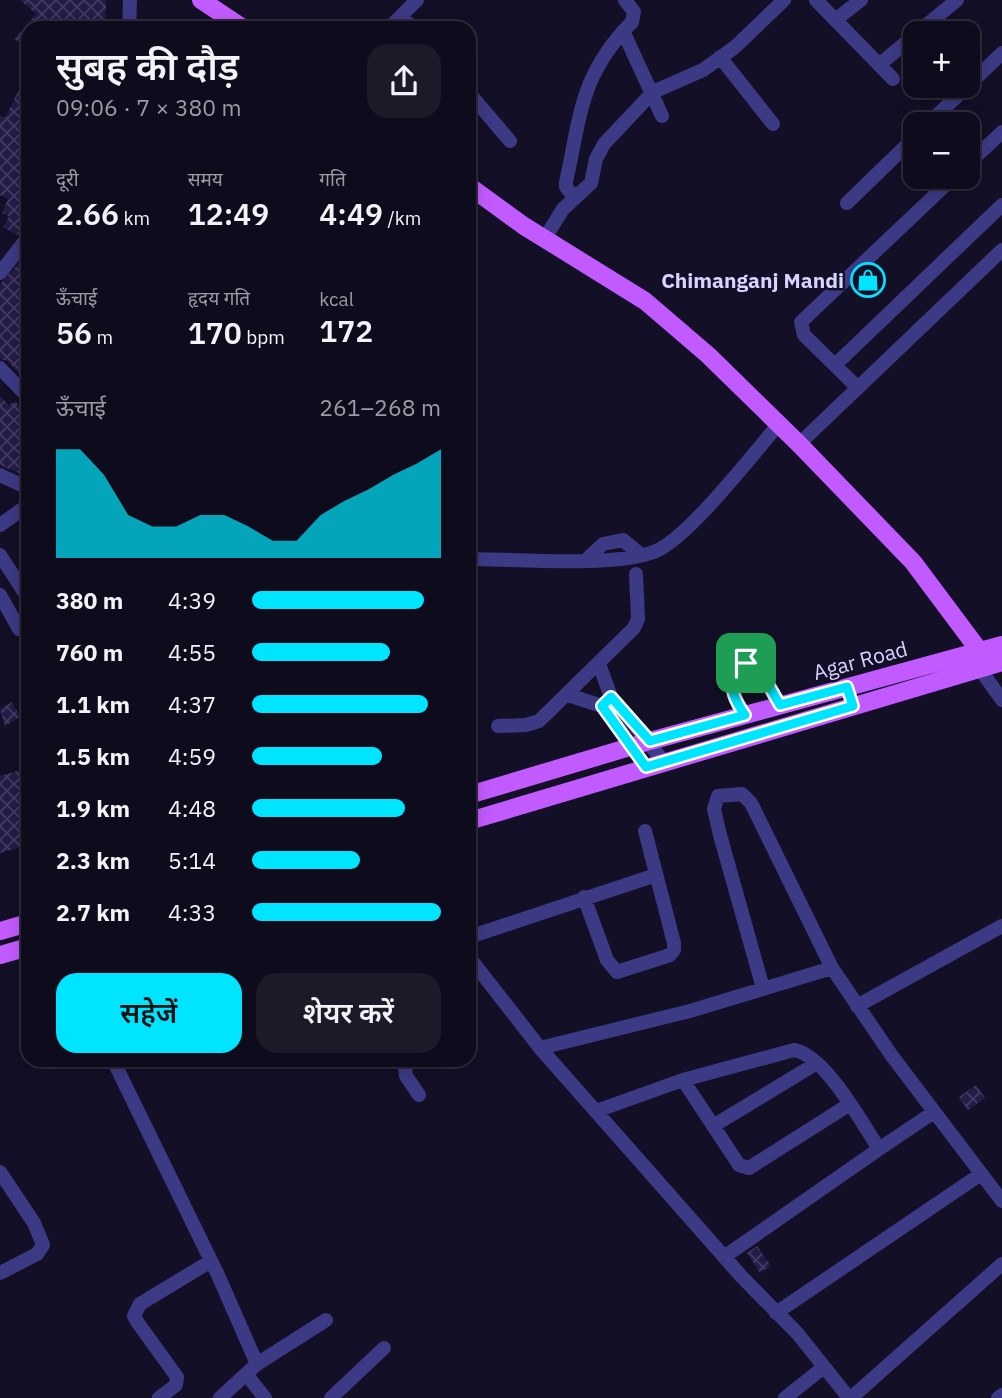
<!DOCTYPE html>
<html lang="hi">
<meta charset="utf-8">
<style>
:root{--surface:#0e0b1c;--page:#1c1929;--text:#f1f3f6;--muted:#9b9ba3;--line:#2e2b3b;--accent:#00e5ff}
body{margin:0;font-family:"IBM Plex Sans","Noto Sans Devanagari",sans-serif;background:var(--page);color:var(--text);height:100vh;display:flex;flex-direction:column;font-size:26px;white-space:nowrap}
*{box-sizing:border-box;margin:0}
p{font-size:23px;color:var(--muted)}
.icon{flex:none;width:38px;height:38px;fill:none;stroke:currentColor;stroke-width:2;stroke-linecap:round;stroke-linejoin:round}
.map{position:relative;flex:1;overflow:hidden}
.drawer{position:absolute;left:21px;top:21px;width:455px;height:1046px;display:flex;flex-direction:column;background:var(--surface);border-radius:21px;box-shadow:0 4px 18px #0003,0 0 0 2px var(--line)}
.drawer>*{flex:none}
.tools{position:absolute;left:903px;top:21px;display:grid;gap:14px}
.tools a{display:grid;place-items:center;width:77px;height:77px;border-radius:14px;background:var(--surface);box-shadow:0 4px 18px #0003,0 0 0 2px var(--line);font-size:35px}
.pin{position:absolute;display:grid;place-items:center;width:60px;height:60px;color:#fff;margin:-30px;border-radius:14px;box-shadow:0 4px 10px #0006}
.round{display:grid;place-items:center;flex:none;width:74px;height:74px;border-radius:21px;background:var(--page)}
.summary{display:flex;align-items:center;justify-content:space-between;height:119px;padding:0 35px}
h1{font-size:38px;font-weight:600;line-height:52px}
.metrics{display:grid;grid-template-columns:repeat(3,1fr);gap:10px;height:119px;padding:7px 35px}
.metrics div{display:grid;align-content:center}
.metrics b{font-size:30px;font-weight:600}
.metrics small{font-size:19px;font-weight:400}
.metrics p{font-size:19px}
.chart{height:196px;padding:14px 35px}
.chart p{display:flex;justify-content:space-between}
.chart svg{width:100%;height:126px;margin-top:7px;fill:var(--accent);opacity:.7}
.action{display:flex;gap:14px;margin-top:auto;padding:14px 35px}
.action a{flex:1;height:80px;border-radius:21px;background:var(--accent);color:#111;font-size:28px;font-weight:600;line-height:80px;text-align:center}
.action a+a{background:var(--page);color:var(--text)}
ul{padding:0 35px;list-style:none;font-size:23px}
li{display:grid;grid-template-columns:112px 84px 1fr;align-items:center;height:52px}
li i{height:18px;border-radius:9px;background:var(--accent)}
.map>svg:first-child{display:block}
.building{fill:url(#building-cross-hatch)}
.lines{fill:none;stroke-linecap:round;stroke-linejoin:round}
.minor{stroke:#3d3a85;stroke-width:14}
.major{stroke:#c25bff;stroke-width:18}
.route-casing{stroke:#fff;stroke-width:14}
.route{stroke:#00e5ff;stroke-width:9}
.labels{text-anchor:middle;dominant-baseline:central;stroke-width:5;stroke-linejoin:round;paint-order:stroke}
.poi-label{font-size:21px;font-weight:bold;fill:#d9d4ff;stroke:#130f26;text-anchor:end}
.street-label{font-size:21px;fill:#d9d4ff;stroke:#130f26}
</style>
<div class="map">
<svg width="1002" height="1398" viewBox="0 0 1002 1398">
<defs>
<pattern id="building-cross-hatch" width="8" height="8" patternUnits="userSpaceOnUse" patternTransform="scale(1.75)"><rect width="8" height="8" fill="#241b47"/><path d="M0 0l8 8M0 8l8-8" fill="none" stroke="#433b63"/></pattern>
</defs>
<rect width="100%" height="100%" fill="#130f26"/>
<path class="building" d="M20,0H106V28H28V49L14,39L36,14Z
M28,71V228L17,235L3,227L9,216L2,213L8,199L0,195V115L5,118Z
M28,253V383L7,361L0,359V284Z
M0,396L9,405L15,401L28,415V477L0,465Z
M12,702L20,717L5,726L0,709Z
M28,768V845L0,853V776Z
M976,1085L985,1098L968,1110L959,1097Z
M757,1246L771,1266L760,1273L747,1253Z"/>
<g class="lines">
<path class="minor" d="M816,0L893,79
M401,16L413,28
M835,20L861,0
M129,28L130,0
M389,28L417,0
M623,31L662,116
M917,33L957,0
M720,57L773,124
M879,65L915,35
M469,93L510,141
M928,124L1002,53
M968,164L1002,132
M574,197L566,187V182C581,114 580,75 632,22L634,12L625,0
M847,203L915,137
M545,238L563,209L591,183L596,159L604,144L653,92L703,70L735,47L784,0
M0,273L28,237
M835,365L1002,205
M0,368L28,397
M858,388L804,335L801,322L954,177
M799,444L1002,250
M0,475L28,488
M0,525L28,505
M0,555L28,598
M469,559C517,559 615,568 656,551C689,537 753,454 779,424
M587,559L603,544L623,540L641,555
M0,595L19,629
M599,664L611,697L664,762
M979,668L1002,700
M568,695L602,706L646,767
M745,715C735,701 729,688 733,670L746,663L761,672L780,705
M498,726L526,725L539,721L634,628L638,619L636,574
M584,897L607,960L617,972L670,955L674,950V943L645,831
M469,937L656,875
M469,957L540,1048L741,1276L798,1334L849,1398
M763,988L720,835L714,809L718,796L742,794L751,803L832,968
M857,1006L1002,926
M540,1048L690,1011L832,968L892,1056L1002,1201
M113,1060L218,1275L257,1364L220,1398
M404,1060L406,1076L419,1095
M683,1080L739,1165L749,1168L850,1104
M596,1111L683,1080L794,1050C824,1054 863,1124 879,1149L724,1257
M713,1126L817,1063
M879,1149L934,1112
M0,1172L34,1223L43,1245L37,1254L0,1273
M776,1313L981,1174
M257,1364L326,1320
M246,1374L265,1398
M159,1398L176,1385L177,1377L138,1323L134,1316L140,1304L211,1261
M331,1398L384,1348
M785,1398L824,1367
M851,1398L1002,1264
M998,1398L1002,1395"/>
<path class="major" d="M201,0L243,28
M469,186L524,226L645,301L708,355L799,444L913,562L990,665
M469,795L650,741L1002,645
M469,821L1002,662
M0,931L28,923
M0,955L28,947"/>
</g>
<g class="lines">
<g class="route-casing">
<path id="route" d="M746,663L761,672L780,705L847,687L853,706L646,767L602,706L611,697L650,741L745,715C735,701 729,688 733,670Z"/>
</g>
<use href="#route" class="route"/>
</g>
<defs>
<g id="shop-ring" transform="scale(1.75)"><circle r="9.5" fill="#130f26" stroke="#00e5ff" stroke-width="1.5"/><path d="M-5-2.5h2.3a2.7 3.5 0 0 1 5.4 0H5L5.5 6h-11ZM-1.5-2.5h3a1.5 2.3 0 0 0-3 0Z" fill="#00e5ff"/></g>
</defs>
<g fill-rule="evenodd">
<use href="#shop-ring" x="868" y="280"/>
</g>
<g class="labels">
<g class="poi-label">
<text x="844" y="280">Chimanganj Mandi</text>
</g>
<g class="street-label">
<text transform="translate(860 660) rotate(-15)">Agar Road</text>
</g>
</g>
</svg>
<div class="tools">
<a>+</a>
<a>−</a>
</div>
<div class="pin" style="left:746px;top:663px;background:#1e9e55"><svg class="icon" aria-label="arrive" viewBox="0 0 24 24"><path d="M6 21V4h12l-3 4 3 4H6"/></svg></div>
<section class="drawer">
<div class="summary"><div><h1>सुबह की दौड़</h1><p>09:06 · 7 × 380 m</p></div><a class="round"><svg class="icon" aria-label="share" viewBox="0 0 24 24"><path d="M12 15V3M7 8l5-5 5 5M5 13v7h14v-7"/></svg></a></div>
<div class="metrics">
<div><p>दूरी</p><b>2.66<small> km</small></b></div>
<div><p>समय</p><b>12:49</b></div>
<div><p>गति</p><b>4:49<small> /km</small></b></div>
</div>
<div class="metrics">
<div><p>ऊँचाई</p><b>56<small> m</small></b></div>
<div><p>हृदय गति</p><b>170<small> bpm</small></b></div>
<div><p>kcal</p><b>172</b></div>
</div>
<div class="chart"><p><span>ऊँचाई</span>261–268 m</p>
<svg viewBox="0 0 160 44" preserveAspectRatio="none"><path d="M0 44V6L10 6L20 15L30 29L40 33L50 33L60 29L70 29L80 33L90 38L100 38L110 29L120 24L130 20L140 15L150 11L160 6V44z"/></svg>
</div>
<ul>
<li><b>380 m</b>4:39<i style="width:91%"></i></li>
<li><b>760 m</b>4:55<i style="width:73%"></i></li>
<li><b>1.1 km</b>4:37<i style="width:93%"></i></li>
<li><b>1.5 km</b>4:59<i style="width:69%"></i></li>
<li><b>1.9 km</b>4:48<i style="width:81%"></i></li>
<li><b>2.3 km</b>5:14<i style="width:57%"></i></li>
<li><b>2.7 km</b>4:33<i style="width:100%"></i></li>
</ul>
<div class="action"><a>सहेजें</a><a>शेयर करें</a></div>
</section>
</div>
